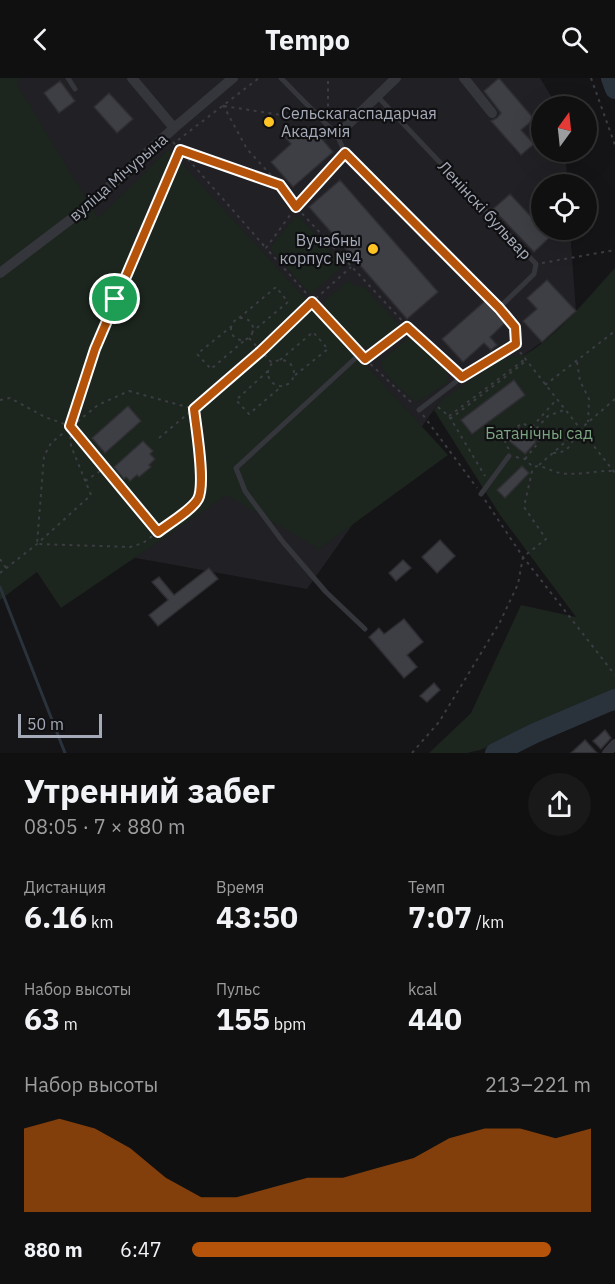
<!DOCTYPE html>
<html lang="ru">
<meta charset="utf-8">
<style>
:root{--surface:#101011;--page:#19191a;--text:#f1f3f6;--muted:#9c9d9f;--line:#303031;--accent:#b45309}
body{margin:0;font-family:"IBM Plex Sans",sans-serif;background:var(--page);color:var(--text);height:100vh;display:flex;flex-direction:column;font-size:22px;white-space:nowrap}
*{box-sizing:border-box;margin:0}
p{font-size:20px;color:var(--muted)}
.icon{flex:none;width:33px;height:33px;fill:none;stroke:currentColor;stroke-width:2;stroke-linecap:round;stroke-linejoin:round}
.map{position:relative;height:675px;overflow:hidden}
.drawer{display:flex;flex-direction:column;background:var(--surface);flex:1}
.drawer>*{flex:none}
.needle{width:39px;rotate:15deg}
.fabs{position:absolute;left:531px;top:18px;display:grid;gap:12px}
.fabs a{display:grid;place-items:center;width:66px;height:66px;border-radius:50%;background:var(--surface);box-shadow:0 6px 24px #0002,0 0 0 2px var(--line);font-size:30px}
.scale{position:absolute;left:18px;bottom:15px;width:84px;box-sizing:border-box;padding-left:6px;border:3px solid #a5aab8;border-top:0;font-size:16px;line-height:21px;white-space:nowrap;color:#a5aab8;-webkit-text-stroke:4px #101012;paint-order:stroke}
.pin{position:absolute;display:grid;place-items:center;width:51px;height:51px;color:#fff;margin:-26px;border:3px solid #fff;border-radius:50%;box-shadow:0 2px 6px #0007}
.round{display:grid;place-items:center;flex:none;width:63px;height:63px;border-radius:32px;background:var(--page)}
.head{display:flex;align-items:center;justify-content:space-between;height:102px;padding:0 24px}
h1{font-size:33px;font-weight:800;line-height:45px}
.metrics{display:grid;grid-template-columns:repeat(3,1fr);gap:9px;height:102px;padding:6px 24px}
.metrics div{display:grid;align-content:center}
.metrics b{font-size:30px;font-weight:800}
.metrics small{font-size:16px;font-weight:400}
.metrics p{font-size:16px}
.chart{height:168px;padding:12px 24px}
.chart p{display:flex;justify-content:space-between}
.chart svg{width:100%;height:108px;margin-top:6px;fill:var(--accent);opacity:.7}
ul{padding:0 24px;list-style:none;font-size:20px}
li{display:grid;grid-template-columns:96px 72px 1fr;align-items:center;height:45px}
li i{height:15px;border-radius:8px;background:var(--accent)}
header{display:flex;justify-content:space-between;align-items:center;height:78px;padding:0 24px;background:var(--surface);font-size:27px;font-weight:800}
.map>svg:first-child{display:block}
.built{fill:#212024}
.green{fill:#1c251e}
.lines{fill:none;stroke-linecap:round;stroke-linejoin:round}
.stream{stroke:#2a323c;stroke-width:3}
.river{stroke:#2a323c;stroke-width:20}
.building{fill:#3e3f44;stroke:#2f2e33;stroke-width:1.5}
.path{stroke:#3b3d43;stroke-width:2;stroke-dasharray:3 4.5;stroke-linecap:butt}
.service{stroke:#35363c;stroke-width:5}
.minor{stroke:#35363c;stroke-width:10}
.route-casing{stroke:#fff;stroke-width:12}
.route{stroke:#b45309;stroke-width:8}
.poi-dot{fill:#ffc424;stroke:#101012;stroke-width:2}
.labels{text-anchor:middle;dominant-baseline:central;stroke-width:4.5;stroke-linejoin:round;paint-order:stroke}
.poi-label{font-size:16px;fill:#a5aab8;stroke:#101012;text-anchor:start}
.street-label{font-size:16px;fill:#a5aab8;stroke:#101012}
.park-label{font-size:16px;fill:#7ba580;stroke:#101012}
</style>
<header><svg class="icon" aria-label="back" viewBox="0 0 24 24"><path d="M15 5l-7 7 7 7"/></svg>Tempo<svg class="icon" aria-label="search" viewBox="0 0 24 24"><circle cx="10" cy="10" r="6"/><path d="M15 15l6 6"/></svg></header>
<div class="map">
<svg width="615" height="675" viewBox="0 0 615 675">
<rect width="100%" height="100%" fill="#151517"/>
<path class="built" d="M0,0H540L557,28H542V74H565L568,106H542V152H570L576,233L542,264L518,281L440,323L307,511L9,457Z"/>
<path class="green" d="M0,0H20L17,6L98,140L169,71L448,377L319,471L227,417L61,530L37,494L0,522Z
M299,138L334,177L340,191L312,215H309L272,173V167L295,139Z
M615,190V633H575L480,672L467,675H429L471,635L521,527L576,539L500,437L434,332L440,323L502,281H508L511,278C515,278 520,279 524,277C555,261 591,216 615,190Z
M349,202L354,207L364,209L400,247L399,249L370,270L360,268L323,228V224Z
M412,257H415L448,288V304L418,324L413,322C402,311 381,298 381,282Z"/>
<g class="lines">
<path class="stream" d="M0,509L65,675"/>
<path class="river" d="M611,0L615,11
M495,675L535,655L615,621"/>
</g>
<path class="building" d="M499,0L534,41L521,52L534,66L521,77L491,43L497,40L501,35L484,13Z
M60,3L75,23L59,35L44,15Z
M109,15L133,41L117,55L94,29Z
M311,48L333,74L293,109L271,84L291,66L285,59L292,53L298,60Z
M340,102L438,214L407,241L309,129Z
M510,116L550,159L534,174L493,131Z
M547,202L576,233L542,264L523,243L537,231L527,220Z
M485,223L505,245L490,259L497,267L491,272L484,265L463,284L442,261Z
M514,302L525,317L472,356L461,342Z
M128,328L141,343L105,375L92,360Z
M519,349L536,364L525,376L508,362Z
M143,363L153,373L150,376L155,381L149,387L151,389L139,399L137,397L130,403L126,399L124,401L114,389Z
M522,388L529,395L505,420L497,412Z
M440,462L455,478L437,495L422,479Z
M403,482L411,490L396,503L389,495Z
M209,490L218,501L158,548L149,537L168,522L152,504L159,499L174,517Z
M404,541L423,564L407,577L417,589L404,600L369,559L379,550L384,556L387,554Z
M434,605L440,612L427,624L420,618Z
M605,652L611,660L601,671L593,663Z
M585,662L597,675H571Z"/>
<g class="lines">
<path class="path" d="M591,0L615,67
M223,27L247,71L280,107L296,129L407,248L458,295
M224,28L313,42
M325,35L328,31V0
M178,62L259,0
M173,64L266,170
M339,81L296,129L266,170L355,270
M542,185L615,172
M239,240L276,209L288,224L252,254
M231 251a11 11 0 1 1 22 0a11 11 0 1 1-22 0Z
M232,248L197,276L211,291L246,261
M249,260L272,285
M520,274L615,395
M367,280L407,248
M365,281L413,326
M280,282L313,254L328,271L294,298
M268 295a13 13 0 1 1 26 0a13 13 0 1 1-26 0Z
M577,284L580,303L589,321L588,344
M268,293L236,322L249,336L282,308
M545,307L615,253
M129,313L194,331L200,393L199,420L192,428L143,465L130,469L37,466L44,378L51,365L98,327Z
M0,322L10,320L45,339L70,348L157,453
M438,329L449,338L485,398
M423,337L477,410
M449,338L525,281
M450,341L526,283
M532,349L556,322
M159,360L262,273L312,224L351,189
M509,371L505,366L507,355L523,345L534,353
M553,375C566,375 571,369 575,356
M516,379L525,381L533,389C543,386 551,394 561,395C580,398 596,392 615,393
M525,381L539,364L534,353L548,338L564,332
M539,387L615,321
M85,403L105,390
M485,422L523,479L615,597
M0,481L6,490
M0,495L37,466L91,417L71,368L70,348L95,271L180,72L280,107
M412,675L439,644L500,544L518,506L523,479L546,461L524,429L533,389"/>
<path class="service" d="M68,0L75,11
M281,0L337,57L345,75L499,230L534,196L536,186L378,19
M360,276L236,390L245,413L283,464L326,514L365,551
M419,332L462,299L516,266L515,249L499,230
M481,416L509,378"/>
<path class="minor" d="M132,0L174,50
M464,0L492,35
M337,57L396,0
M0,195L87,129L174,50L233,0
M607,675L615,666"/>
</g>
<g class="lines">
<g class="route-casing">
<path id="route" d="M180,72L280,107L296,129L345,75L499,230L515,249L516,266L462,299L407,249L365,281L312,224L261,273L194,331C196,349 206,406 198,421C192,432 168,446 158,454L70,348L95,271Z"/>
</g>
<use href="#route" class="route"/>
</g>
<g class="poi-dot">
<circle cx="269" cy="44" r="6"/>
<circle cx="373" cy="171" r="6"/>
</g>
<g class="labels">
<g class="poi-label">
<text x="281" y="35">Сельскагаспадарчая<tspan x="281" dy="18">Акадэмія</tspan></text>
<text x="361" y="162" text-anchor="end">Вучэбны<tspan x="361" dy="18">корпус №4</tspan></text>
</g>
<g class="street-label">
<text transform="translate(118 99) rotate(-41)">вуліца Мічурына</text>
<text transform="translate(485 132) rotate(47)">Ленінскі бульвар</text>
</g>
<g class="park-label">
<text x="539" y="355">Батанічны сад</text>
</g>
</g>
</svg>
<div class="fabs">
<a><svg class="needle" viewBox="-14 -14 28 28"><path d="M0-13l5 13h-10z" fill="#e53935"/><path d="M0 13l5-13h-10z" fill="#9c9d9f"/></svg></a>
<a><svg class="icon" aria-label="locate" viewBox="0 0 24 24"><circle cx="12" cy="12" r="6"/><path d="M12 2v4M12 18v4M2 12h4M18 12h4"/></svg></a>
</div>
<div class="scale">50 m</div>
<div class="pin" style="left:115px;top:221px;background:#1e9e55"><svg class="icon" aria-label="arrive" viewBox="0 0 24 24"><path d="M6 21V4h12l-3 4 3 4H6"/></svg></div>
</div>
<section class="drawer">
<div class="head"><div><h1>Утренний забег</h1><p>08:05 · 7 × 880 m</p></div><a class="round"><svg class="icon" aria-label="share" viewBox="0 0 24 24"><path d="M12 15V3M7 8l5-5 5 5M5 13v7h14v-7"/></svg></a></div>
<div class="metrics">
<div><p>Дистанция</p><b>6.16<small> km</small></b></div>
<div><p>Время</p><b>43:50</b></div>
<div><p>Темп</p><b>7:07<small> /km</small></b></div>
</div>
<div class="metrics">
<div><p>Набор высоты</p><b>63<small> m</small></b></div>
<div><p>Пульс</p><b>155<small> bpm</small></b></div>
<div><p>kcal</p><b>440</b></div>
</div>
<div class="chart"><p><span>Набор высоты</span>213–221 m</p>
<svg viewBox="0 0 160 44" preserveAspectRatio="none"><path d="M0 44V10L10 6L20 10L30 18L40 30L50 38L60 38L70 34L80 30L90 30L100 26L110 22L120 14L130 10L140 10L150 14L160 10V44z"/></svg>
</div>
<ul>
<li><b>880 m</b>6:47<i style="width:90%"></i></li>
</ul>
</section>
